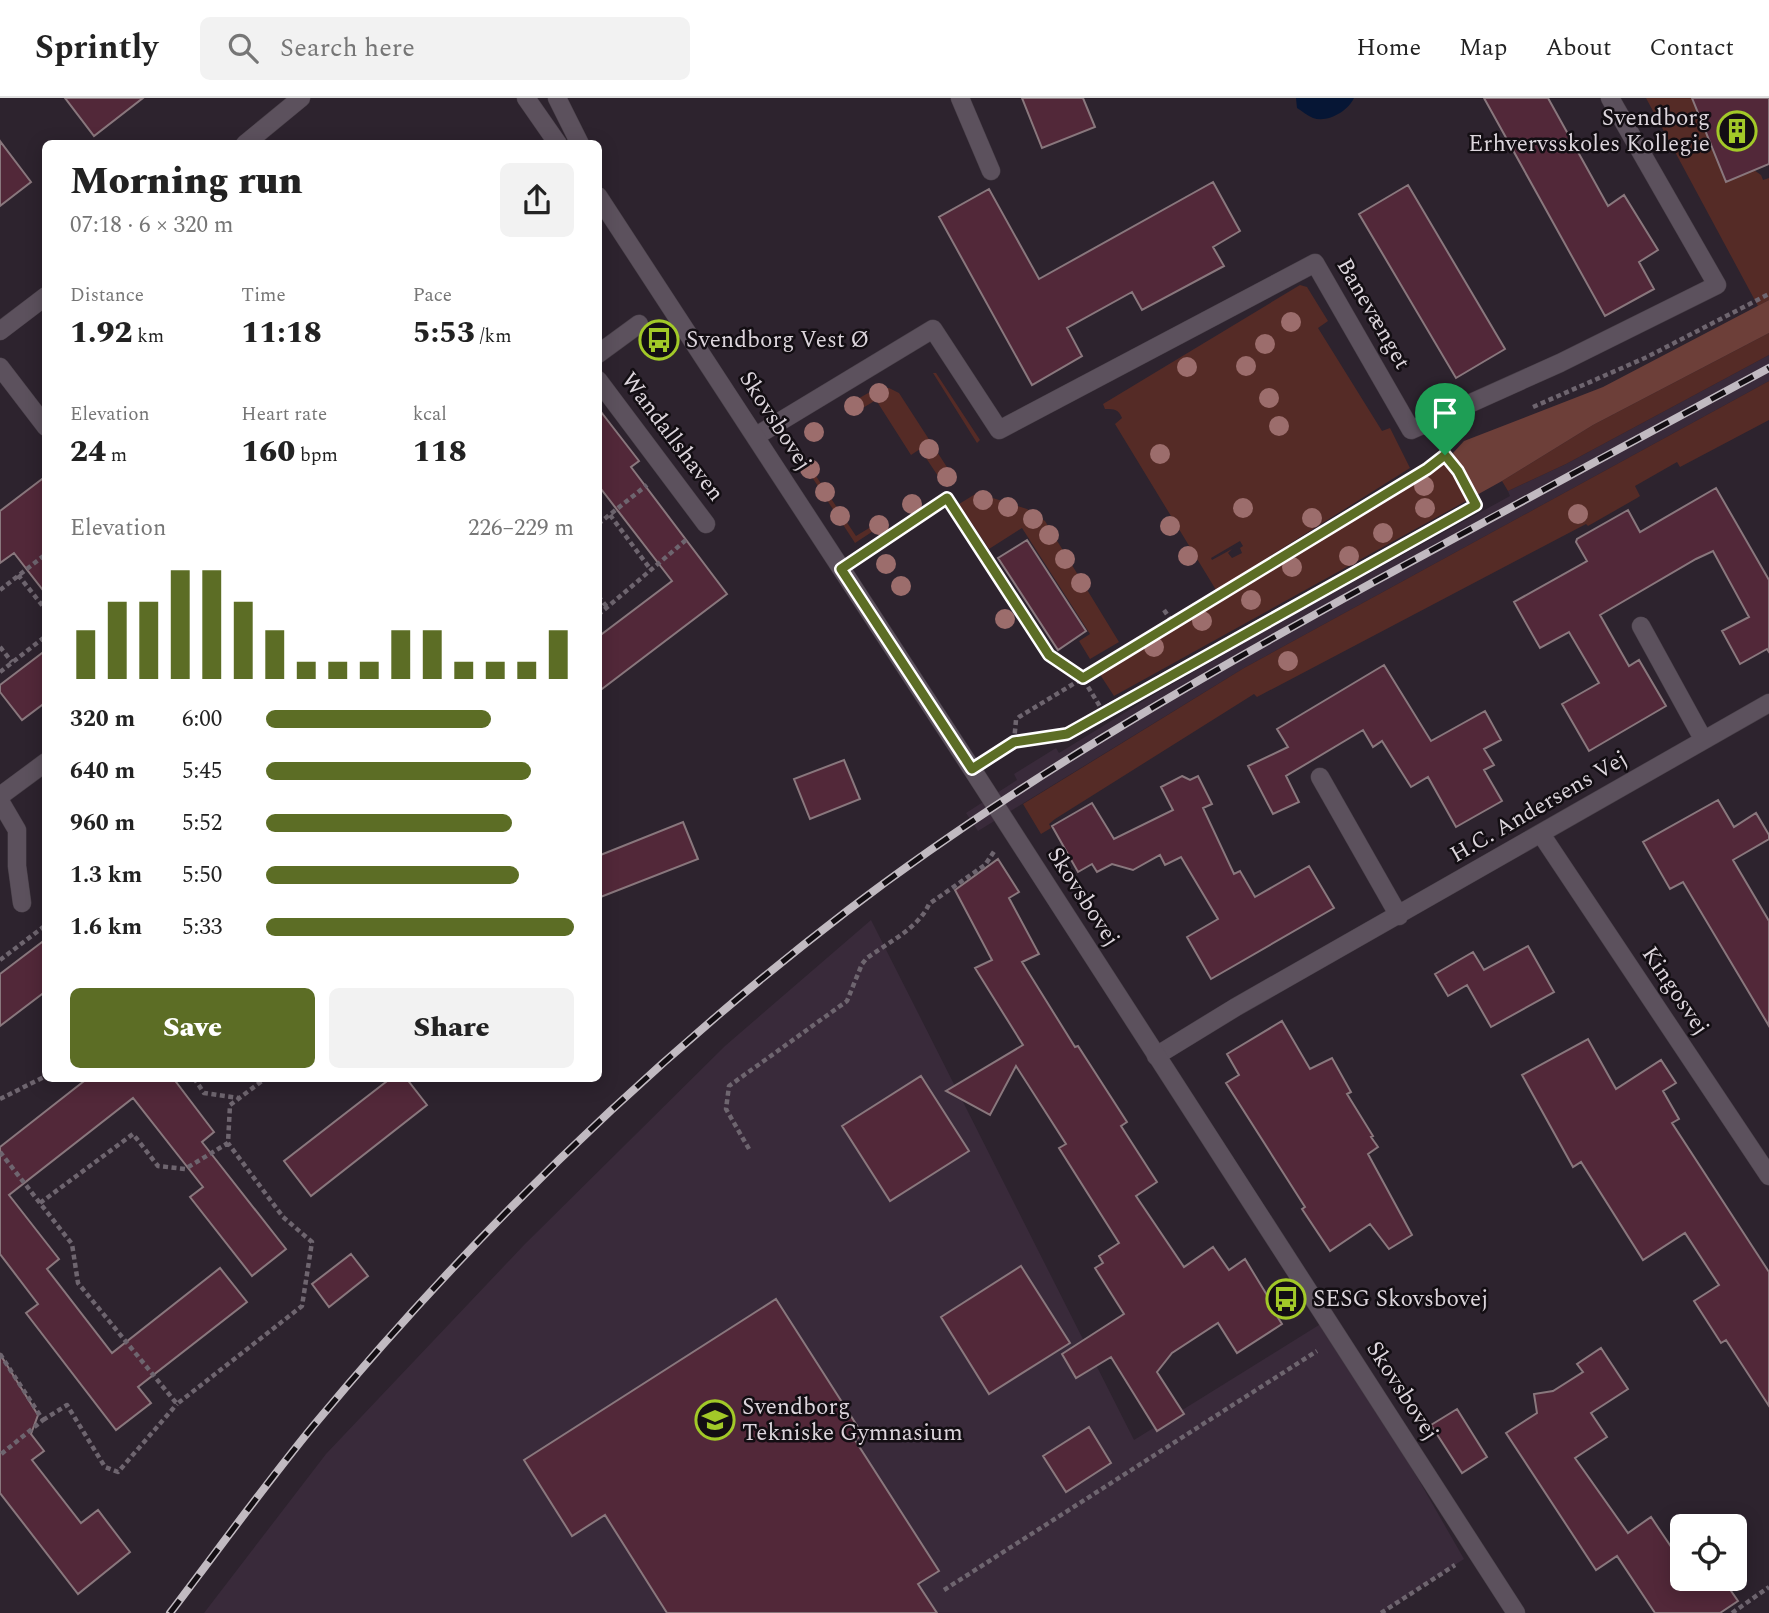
<!DOCTYPE html>
<meta charset="utf-8">
<style>
:root{--surface:#fff;--page:#f2f2f2;--text:#222;--muted:#767676;--line:#e0e0e0;--accent:#5c6d25}
body{margin:0;font-family:Spectral,serif;background:var(--page);color:var(--text);height:100vh;display:flex;flex-direction:column;font-size:26px;white-space:nowrap}
*{box-sizing:border-box;margin:0}
p{font-size:23px;color:var(--muted)}
.icon{flex:none;width:38px;height:38px;fill:none;stroke:currentColor;stroke-width:2;stroke-linecap:round;stroke-linejoin:round}
.map{position:relative;flex:1;overflow:hidden}
.details{position:absolute;left:42px;top:42px;width:560px;height:942px;display:flex;flex-direction:column;background:var(--surface);border-radius:10px;box-shadow:0 4px 18px #0003}
.details>*{flex:none}
.fabs{position:absolute;left:1670px;top:1416px;display:grid;gap:14px}
.fabs a{display:grid;place-items:center;width:77px;height:77px;border-radius:10px;background:var(--surface);box-shadow:0 4px 18px #0003;font-size:35px}
.pin{position:absolute;display:grid;place-items:center;width:60px;height:60px;color:#fff;margin:-72px -30px;border-radius:50% 50% 50% 0;rotate:-45deg;box-shadow:0 0 7px #0007}
.pin .icon{rotate:45deg}
.round{display:grid;place-items:center;flex:none;width:74px;height:74px;border-radius:10px;background:var(--page)}
.summary{display:flex;align-items:center;justify-content:space-between;height:119px;padding:0 28px}
h1{font-size:38px;font-weight:800;line-height:52px}
.metrics{display:grid;grid-template-columns:repeat(3,1fr);gap:10px;height:119px;padding:7px 28px}
.metrics div{display:grid;align-content:center}
.metrics b{font-size:30px;font-weight:800}
.metrics small{font-size:19px;font-weight:400}
.metrics p{font-size:19px}
.chart{height:196px;padding:14px 28px}
.chart p{display:flex;justify-content:space-between}
.chart svg{width:100%;height:126px;margin-top:7px;stroke:var(--accent);stroke-width:6}
.primary-button{display:flex;gap:14px;margin-top:auto;padding:14px 28px}
.primary-button a{flex:1;height:80px;border-radius:10px;background:var(--accent);color:#fff;font-size:28px;font-weight:800;line-height:80px;text-align:center}
.primary-button a+a{background:var(--page);color:var(--text)}
ul{padding:0 28px;list-style:none;font-size:23px}
li{display:grid;grid-template-columns:112px 84px 1fr;align-items:center;height:52px}
li i{height:18px;border-radius:9px;background:var(--accent)}
header{display:flex;align-items:center;gap:42px;box-sizing:border-box;height:98px;padding:0 35px;background:var(--surface);border-bottom:2px solid var(--line)}
header strong{font-size:33px}
nav{display:flex;gap:38px;margin-inline-start:auto;font-size:24px}
.search{width:490px;height:63px;background:var(--page);display:flex;align-items:center;gap:18px;box-sizing:border-box;padding:0 24px;border-radius:10px;color:var(--muted);font-size:26px}
.map>svg:first-child{display:block}
.built{fill:#392a3a}
.green{fill:#552b26;fill-rule:evenodd}
.forest{fill:#6d3f39}
.water{fill:#061635}
.building{fill:#522839;stroke:#89777d;stroke-width:2}
.lines{fill:none;stroke-linecap:round;stroke-linejoin:round}
.street-casing{stroke:#494049;stroke-width:19}
.secondary-casing{stroke:#494049;stroke-width:19}
.path{stroke:#6e656f;stroke-width:4.5;stroke-dasharray:5 3.5;stroke-linecap:butt}
.street{stroke:#5c515d;stroke-width:18}
.secondary{stroke:#5c515d;stroke-width:18}
.rail-casing{stroke:#c1bac1;stroke-width:8}
.rail{stroke:#130e13;stroke-width:5;stroke-dasharray:16;stroke-linecap:butt}
.tree{fill:#9c6d6c}
.route-casing{stroke:#fff;stroke-width:14}
.route{stroke:#5c6d25;stroke-width:9}
.labels{text-anchor:middle;dominant-baseline:central;stroke-width:5;stroke-linejoin:round;paint-order:stroke}
.poi-label{font-size:23px;fill:#dcd5dc;stroke:#130e13;text-anchor:start}
.street-label{font-size:23px;fill:#dcd5dc;stroke:#130e13}
</style>
<header>
<strong>Sprintly</strong>
<div class="search"><svg class="icon" aria-label="search" viewBox="0 0 24 24"><circle cx="10" cy="10" r="6"/><path d="M15 15l6 6"/></svg>Search here</div>
<nav><a>Home</a><a>Map</a><a>About</a><a>Contact</a></nav>
</header>
<div class="map">
<svg width="1769" height="1515" viewBox="0 0 1769 1515">
<rect width="100%" height="100%" fill="#2d232e"/>
<path class="built" d="M1769,257V283L1244,570L978,733L966,715L1017,682L1014,676L1056,650L1059,655L1150,599L1282,523L1510,398L1508,393L1566,366Z
M871,822L1134,1342L1327,1222L1464,1461L1381,1515H204L326,1356L524,1147L725,948Z"/>
<path class="green" d="M1646,0H1692L1726,84L1754,72L1761,77L1763,82L1769,80V202L1758,208Z
M1300,187L1307,189L1328,223L1318,230L1382,333L1390,330L1410,370L1216,492L1115,326L1122,320C1118,311 1115,311 1105,311L1103,306ZM1240,443L1243,448L1240,450L1242,455L1232,460L1228,455L1232,451L1212,462L1211,460Z
M1769,235V257L1566,366L1508,393L1502,383L1593,327Z
M933,275H936L980,342L977,345Z
M1769,283V322L1680,369L1677,364L1635,388L1640,398L1637,400L1588,428L1586,426L1257,599L1254,596L1055,721L1049,726L1051,730L1041,736L1023,706L1244,570Z
M877,290H889L899,295L954,380L944,387L920,351L911,357L876,302L853,316L847,307Z
M798,351L856,438L879,424L881,428L855,445L795,353Z
M1453,355L1475,398L1114,598L1099,575L1446,364Z
M977,395L1027,411L1045,423L1119,544L1090,561L1079,543L1090,536L1022,430L989,451L959,406Z"/>
<path class="forest" d="M1769,202V235L1593,327L1502,383L1475,398L1453,355L1464,343L1603,289Z"/>
<path class="water" d="M1296,0H1354C1348,13 1328,25 1313,20C1308,18 1302,13 1297,10Z"/>
<path class="building" d="M65,0H143L94,38Z
M1022,0H1083L1095,29L1042,50Z
M1484,0H1548L1608,108L1624,97L1658,152L1639,164L1654,191L1605,218Z
M1692,0H1769V66L1726,84Z
M0,43L31,84L0,108Z
M1213,84L1240,133L1213,149L1224,168L1142,212L1132,194L1067,230L1082,258L1032,287L939,119L989,91L1039,181Z
M1408,87L1505,251L1456,280L1359,116Z
M598,310L639,363L631,369L727,496L598,594V539L672,483L598,387Z
M46,378V496L14,455L0,465V413Z
M1716,390L1769,482V554L1767,551L1740,566L1722,533L1749,519L1713,453L1696,461L1600,517L1629,568L1639,562L1666,608L1589,653L1562,606L1599,585L1569,534L1540,550L1514,504L1587,463L1576,444L1577,441L1628,412L1640,434Z
M1027,442L1086,533L1058,552L998,460Z
M46,552V604L22,622L0,594V587Z
M1384,567L1431,643L1485,613L1501,642L1484,651L1494,667L1484,672L1502,703L1456,729L1428,679L1411,689L1382,643L1373,649L1363,632L1286,678L1299,704L1273,716L1248,668L1288,649L1277,631Z
M844,662L860,701L810,721L794,681Z
M1182,678L1190,682L1198,678L1212,706L1203,710L1234,776L1240,773L1255,799L1309,768L1334,810L1211,881L1187,839L1218,821L1181,759L1165,767L1160,757L1133,772L1112,766L1097,774L1092,766L1078,774L1052,728L1092,705L1114,741L1173,712L1161,689Z
M1718,702L1734,729L1756,715L1769,737V741L1733,762L1769,823V928L1683,784L1670,791L1643,744Z
M683,724L698,761L598,800V758Z
M998,761L1019,794L1009,800L1039,856L1022,864L1075,949L1078,948L1127,1024L1121,1028L1157,1084L1136,1098L1184,1169L1213,1149L1229,1172L1245,1161L1270,1202L1268,1204L1282,1226L1237,1255L1218,1225L1172,1255L1157,1274L1184,1316L1157,1333L1111,1259L1076,1280L1062,1256L1124,1216L1095,1170L1103,1165L1099,1158L1119,1145L1059,1050L1066,1046L1016,968L990,1017L946,993L1023,947L975,870L992,862L955,792Z
M46,841V893L0,928V876Z
M1528,848L1554,894L1491,929L1467,887L1448,898L1435,876L1473,854L1484,872Z
M1282,923L1310,971L1332,960L1351,994L1347,996L1373,1038L1371,1039L1378,1049L1368,1056L1412,1137L1389,1151L1370,1126L1330,1153L1302,1111L1305,1109L1226,985L1239,977L1227,956Z
M1588,941L1616,991L1661,962L1676,985L1663,993L1679,1021L1672,1025L1769,1174V1308L1726,1242L1721,1245L1694,1203L1719,1187L1685,1135L1643,1162L1581,1064L1573,1069L1522,977Z
M921,978L969,1053L890,1103L842,1028Z
M88,980H173L214,1034L202,1044L286,1151L252,1178L190,1099L203,1089L133,1000L9,1097L59,1161L47,1171L112,1255L220,1170L247,1204L138,1289L151,1305L116,1332L26,1215L38,1206L0,1156V1049Z
M391,980H406L427,1007L311,1098L284,1063Z
M351,1156L368,1178L329,1209L312,1186Z
M1021,1168L1070,1245L989,1296L941,1219Z
M776,1201L863,1337L855,1342L939,1473L918,1486L937,1515H667L605,1417L572,1438L524,1362Z
M1601,1250L1628,1291L1591,1315L1607,1339L1575,1360L1628,1435L1651,1419L1682,1465V1480H1722L1738,1503L1720,1515H1655L1617,1458L1596,1472L1506,1335L1537,1315L1534,1296L1553,1293L1583,1274L1577,1266Z
M0,1256L38,1317L31,1336L44,1353L32,1362L81,1425L98,1412L130,1454L78,1496L0,1395Z
M1457,1311L1487,1359L1462,1375L1431,1327Z
M1089,1329L1111,1365L1066,1394L1043,1358Z"/>
<g class="lines">
<g class="street-casing">
<path id="street" d="M960,0L991,73
M598,256L639,226
M0,269L46,329
M598,282L706,426
M756,338L933,231L999,332L1315,165L1411,332L1560,265L1717,187L1610,0
M1641,528L1703,641
M1320,679L1399,818
M0,698L46,664
M0,703L17,732V768L22,805
M1541,736L1769,1078
M1156,958L1236,909L1769,605"/>
</g>
<g class="secondary-casing">
<path id="secondary" d="M526,0L558,46
M557,0L580,46
M245,46L301,0
M598,98L972,671L1516,1515
M0,233L46,198"/>
</g>
<path class="path" d="M1533,309L1647,259L1769,196
M610,417L651,472
M598,426L647,387
M863,456L947,400L1049,557L1058,565L1080,576L1104,615
M18,477L46,512
M0,492L46,456
M598,498L607,509
M1164,512L1173,525
M598,517L686,442
M0,549L12,564
M0,574L46,538
M1014,644L1016,622L1019,619L1427,371L1440,361L1455,343
M993,657L1014,644L1067,636L1476,407L1458,373L1445,357
M0,862L46,827
M194,980L204,995L239,1000
M0,1001L46,978
M749,1051L726,1011L729,988L847,903L862,866L867,860C887,845 919,830 929,806L985,767L995,752
M0,1054L72,1146L78,1185L177,1306L302,1208L312,1144L283,1119L228,1045
M40,1105L133,1036L158,1068L185,1071L228,1045L230,1007L266,980
M0,1256L43,1322L0,1357
M43,1322L67,1307L105,1369L118,1374L177,1306
M944,1492L1317,1253
M1381,1515L1455,1467
M1732,1515L1769,1489"/>
<use href="#street" class="street"/>
<use href="#secondary" class="secondary"/>
<g class="rail-casing">
<path id="rail" d="M170,1515C218,1452 264,1388 314,1327C472,1137 651,963 847,813C1011,688 1190,585 1370,486C1503,413 1636,342 1769,270"/>
</g>
<use href="#rail" class="rail"/>
</g>
<g class="tree">
<circle cx="1291" cy="224" r="10"/>
<circle cx="1265" cy="246" r="10"/>
<circle cx="1246" cy="268" r="10"/>
<circle cx="1187" cy="269" r="10"/>
<circle cx="879" cy="295" r="10"/>
<circle cx="1269" cy="300" r="10"/>
<circle cx="854" cy="308" r="10"/>
<circle cx="1279" cy="328" r="10"/>
<circle cx="814" cy="334" r="10"/>
<circle cx="929" cy="351" r="10"/>
<circle cx="1160" cy="356" r="10"/>
<circle cx="810" cy="371" r="10"/>
<circle cx="947" cy="379" r="10"/>
<circle cx="1424" cy="388" r="10"/>
<circle cx="825" cy="394" r="10"/>
<circle cx="983" cy="402" r="10"/>
<circle cx="912" cy="406" r="10"/>
<circle cx="1008" cy="409" r="10"/>
<circle cx="1243" cy="410" r="10"/>
<circle cx="1425" cy="410" r="10"/>
<circle cx="1578" cy="416" r="10"/>
<circle cx="840" cy="418" r="10"/>
<circle cx="1312" cy="420" r="10"/>
<circle cx="1033" cy="421" r="10"/>
<circle cx="879" cy="427" r="10"/>
<circle cx="1170" cy="428" r="10"/>
<circle cx="1383" cy="435" r="10"/>
<circle cx="1049" cy="437" r="10"/>
<circle cx="1188" cy="458" r="10"/>
<circle cx="1349" cy="458" r="10"/>
<circle cx="1065" cy="461" r="10"/>
<circle cx="886" cy="466" r="10"/>
<circle cx="1292" cy="469" r="10"/>
<circle cx="1081" cy="485" r="10"/>
<circle cx="901" cy="488" r="10"/>
<circle cx="1251" cy="502" r="10"/>
<circle cx="1005" cy="521" r="10"/>
<circle cx="1202" cy="523" r="10"/>
<circle cx="1154" cy="549" r="10"/>
<circle cx="1288" cy="563" r="10"/>
</g>
<g class="lines">
<g class="route-casing">
<path id="route" d="M1445,357L1458,373L1476,407L1067,636L1014,644L972,671L841,471L947,400L1049,557L1083,580L1427,371Z"/>
</g>
<use href="#route" class="route"/>
</g>
<defs>
<g id="building-ring" transform="scale(2.0125)"><circle r="9.5" fill="#130e13" stroke="#a2c928" stroke-width="1.5"/><path d="M-4-6H4V6H1V3H-1V6H-4ZM-2.5-4.3h1.7v1.8h-1.7ZM.8-4.3h1.7v1.8H.8ZM-2.5-1h1.7V.8h-1.7ZM.8-1h1.7V.8H.8Z" fill="#a2c928"/></g>
<g id="bus-ring" transform="scale(2.0125)"><circle r="9.5" fill="#130e13" stroke="#a2c928" stroke-width="1.5"/><path d="M-5-6H5V4H4V6H2V4H-2V6H-4V4H-5ZM-3.5-4V0h7V-4ZM-3.5 1.2v1.5H-2V1.2ZM2 1.2v1.5H3.5V1.2Z" fill="#a2c928"/></g>
<g id="university-ring" transform="scale(2.0125)"><circle r="9.5" fill="#130e13" stroke="#a2c928" stroke-width="1.5"/><path d="M0-5L7-2L0 1L-7-2ZM-4 1L0 2.5L4 1V4Q0 6-4 4Z" fill="#a2c928"/></g>
</defs>
<g fill-rule="evenodd">
<use href="#building-ring" x="1737" y="33"/>
<use href="#bus-ring" x="659" y="242"/>
<use href="#bus-ring" x="1286" y="1201"/>
<use href="#university-ring" x="715" y="1322"/>
</g>
<g class="labels">
<g class="poi-label">
<text x="1710" y="20" text-anchor="end">Svendborg<tspan x="1710" dy="26">Erhvervsskoles Kollegie</tspan></text>
<text x="686" y="242">Svendborg Vest Ø</text>
<text x="1313" y="1201">SESG Skovsbovej</text>
<text x="742" y="1309">Svendborg<tspan x="742" dy="26">Tekniske Gymnasium</tspan></text>
</g>
<g class="street-label">
<text transform="translate(1373 216) rotate(60)">Banevænget</text>
<text transform="translate(775 323) rotate(57)">Skovsbovej</text>
<text transform="translate(672 339) rotate(53)">Wandallshaven</text>
<text transform="translate(1539 709) rotate(-30)">H.C. Andersens Vej</text>
<text transform="translate(1083 799) rotate(57)">Skovsbovej</text>
<text transform="translate(1675 893) rotate(56)">Kingosvej</text>
<text transform="translate(1402 1293) rotate(57)">Skovsbovej</text>
</g>
</g>
</svg>
<div class="fabs">
<a><svg class="icon" aria-label="locate" viewBox="0 0 24 24"><circle cx="12" cy="12" r="6"/><path d="M12 2v4M12 18v4M2 12h4M18 12h4"/></svg></a>
</div>
<div class="pin" style="left:1445px;top:357px;background:#1e9e55"><svg class="icon" aria-label="arrive" viewBox="0 0 24 24"><path d="M6 21V4h12l-3 4 3 4H6"/></svg></div>
<section class="details">
<div class="summary"><div><h1>Morning run</h1><p>07:18 · 6 × 320 m</p></div><a class="round"><svg class="icon" aria-label="share" viewBox="0 0 24 24"><path d="M12 15V3M7 8l5-5 5 5M5 13v7h14v-7"/></svg></a></div>
<div class="metrics">
<div><p>Distance</p><b>1.92<small> km</small></b></div>
<div><p>Time</p><b>11:18</b></div>
<div><p>Pace</p><b>5:53<small> /km</small></b></div>
</div>
<div class="metrics">
<div><p>Elevation</p><b>24<small> m</small></b></div>
<div><p>Heart rate</p><b>160<small> bpm</small></b></div>
<div><p>kcal</p><b>118</b></div>
</div>
<div class="chart"><p><span>Elevation</span>226–229 m</p>
<svg viewBox="0 0 160 44" preserveAspectRatio="none"><path d="M5 44V27M15 44V17M25 44V17M35 44V6M45 44V6M55 44V17M65 44V27M75 44V38M85 44V38M95 44V38M105 44V27M115 44V27M125 44V38M135 44V38M145 44V38M155 44V27"/></svg>
</div>
<ul>
<li><b>320 m</b>6:00<i style="width:73%"></i></li>
<li><b>640 m</b>5:45<i style="width:86%"></i></li>
<li><b>960 m</b>5:52<i style="width:80%"></i></li>
<li><b>1.3 km</b>5:50<i style="width:82%"></i></li>
<li><b>1.6 km</b>5:33<i style="width:100%"></i></li>
</ul>
<div class="primary-button"><a>Save</a><a>Share</a></div>
</section>
</div>
